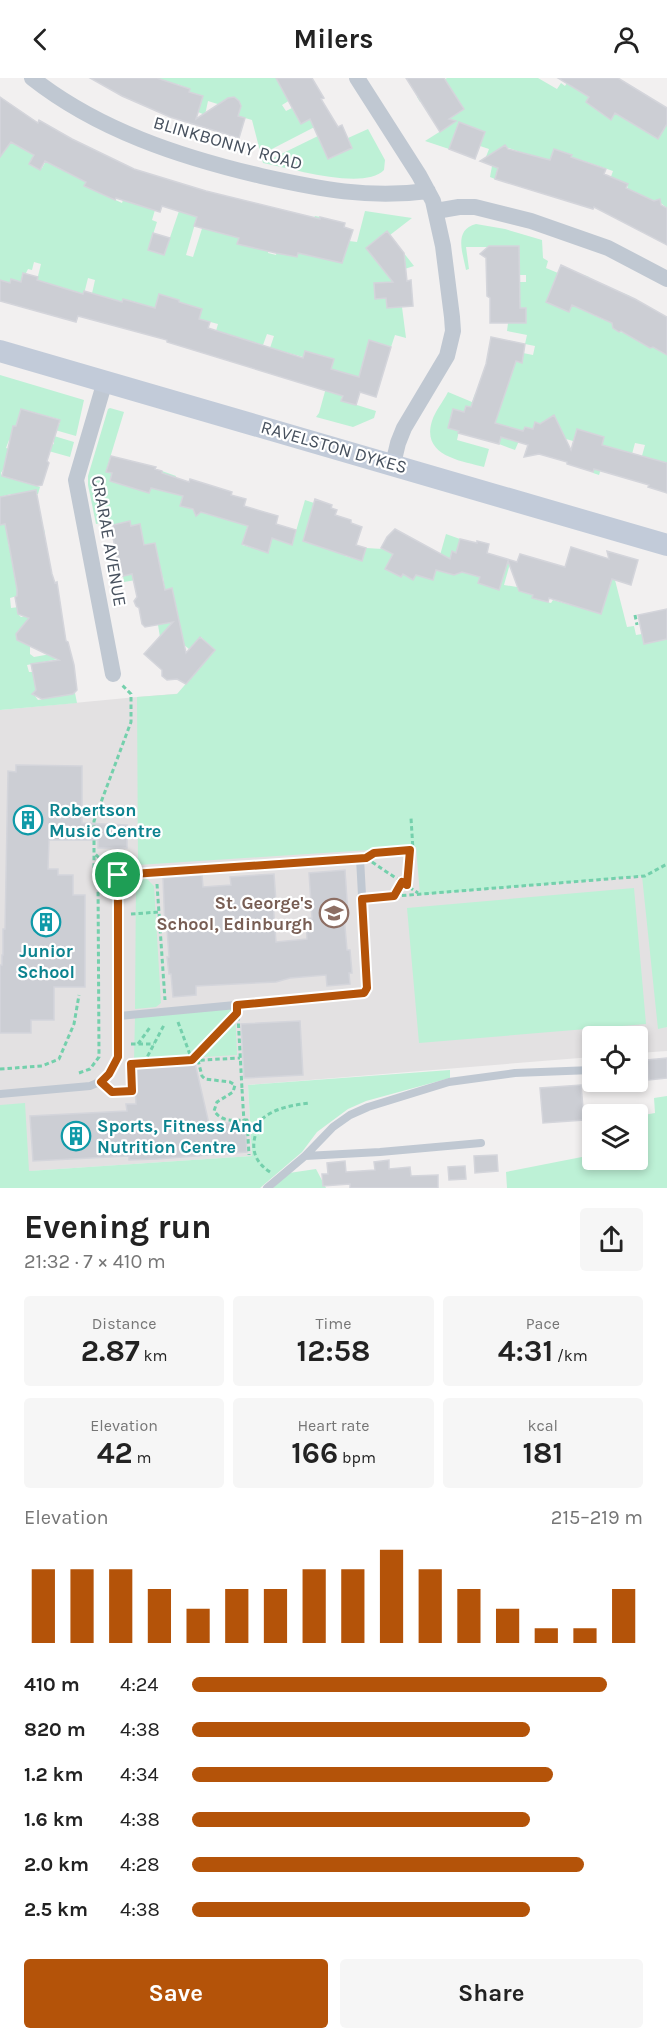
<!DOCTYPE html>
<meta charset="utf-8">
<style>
:root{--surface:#fff;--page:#f6f6f6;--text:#222;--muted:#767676;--accent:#b45309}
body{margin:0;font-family:Karla,sans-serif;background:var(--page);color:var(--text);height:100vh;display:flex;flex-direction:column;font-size:22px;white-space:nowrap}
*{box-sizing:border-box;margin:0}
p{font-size:20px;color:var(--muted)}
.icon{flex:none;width:33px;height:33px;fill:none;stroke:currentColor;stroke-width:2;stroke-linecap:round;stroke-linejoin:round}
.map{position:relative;height:1110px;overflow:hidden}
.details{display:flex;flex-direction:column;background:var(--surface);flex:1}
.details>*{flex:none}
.fabs{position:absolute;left:582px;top:948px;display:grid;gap:12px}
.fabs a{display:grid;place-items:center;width:66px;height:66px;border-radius:6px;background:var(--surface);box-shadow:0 3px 9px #0003;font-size:30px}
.pin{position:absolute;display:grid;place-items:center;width:51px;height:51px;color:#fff;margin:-26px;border:3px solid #fff;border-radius:50%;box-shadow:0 2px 6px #0007}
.round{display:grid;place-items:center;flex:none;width:63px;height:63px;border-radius:6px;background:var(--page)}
.headline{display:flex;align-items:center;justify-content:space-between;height:102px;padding:0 24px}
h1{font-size:33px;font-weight:700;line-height:45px}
.figures{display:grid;grid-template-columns:repeat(3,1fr);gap:9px;height:102px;padding:6px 24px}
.figures div{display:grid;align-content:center;border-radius:6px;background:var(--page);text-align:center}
.figures b{font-size:30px;font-weight:700}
.figures small{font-size:16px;font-weight:400}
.figures p{font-size:16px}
.chart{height:168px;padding:12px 24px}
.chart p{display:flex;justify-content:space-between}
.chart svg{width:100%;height:108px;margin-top:6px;stroke:var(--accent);stroke-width:6}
.cta{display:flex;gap:12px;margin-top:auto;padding:12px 24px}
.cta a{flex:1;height:69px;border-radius:6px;background:var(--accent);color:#fff;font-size:24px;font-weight:700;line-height:69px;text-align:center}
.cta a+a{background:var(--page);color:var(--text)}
ul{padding:0 24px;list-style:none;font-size:20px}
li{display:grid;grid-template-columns:96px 72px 1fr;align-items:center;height:45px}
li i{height:15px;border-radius:8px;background:var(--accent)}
header{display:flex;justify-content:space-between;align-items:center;height:78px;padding:0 24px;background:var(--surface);font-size:27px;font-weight:700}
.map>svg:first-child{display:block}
.education{fill:#e3e1e2}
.green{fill:#bdf1d6}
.building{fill:#ccced4;stroke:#d4d5db;stroke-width:1.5}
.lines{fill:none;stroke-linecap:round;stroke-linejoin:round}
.path{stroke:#74d0ac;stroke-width:3;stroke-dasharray:4.5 3;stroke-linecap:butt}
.lane{stroke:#c0c8d2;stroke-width:8}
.street{stroke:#c0c8d2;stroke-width:16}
.secondary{stroke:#c2cbd9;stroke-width:22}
.path-bridge{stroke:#74d0ac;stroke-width:3;stroke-dasharray:4.5 3;stroke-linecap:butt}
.route-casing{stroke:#fff;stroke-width:12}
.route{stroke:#b45309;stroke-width:8}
.labels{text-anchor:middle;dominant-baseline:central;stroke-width:4.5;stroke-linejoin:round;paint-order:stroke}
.street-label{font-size:18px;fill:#47515e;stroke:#fff}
.culture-label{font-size:18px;font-weight:bold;fill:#0d838f;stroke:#fff;text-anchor:start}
.education-label{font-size:18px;font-weight:bold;fill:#785e54;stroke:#fff;text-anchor:end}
</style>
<header><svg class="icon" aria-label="back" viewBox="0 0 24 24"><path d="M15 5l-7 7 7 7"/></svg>Milers<svg class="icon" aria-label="person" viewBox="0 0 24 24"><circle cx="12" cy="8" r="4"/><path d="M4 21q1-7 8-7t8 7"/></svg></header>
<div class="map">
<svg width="667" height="1110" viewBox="0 0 667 1110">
<rect width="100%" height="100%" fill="#f2f0f0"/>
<path class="education" d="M638,590L667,712V973L638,975V958H592V979L248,1007L252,1078L0,1095V632L137,619L469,592Z"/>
<path class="green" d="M159,0H276L280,7L293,0L303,14L282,27L286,33L292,30L301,46L327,31L332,40L270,72L273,80L318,58L329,81L352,70L348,60L368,51L385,82L384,92C364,113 290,90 263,85L252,42L238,38L239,23L237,21L228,20L224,28L208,23L205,37L198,34L203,18L189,14L190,11L177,6L169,22Z
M447,0H538L557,11L561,5L565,8L570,0L590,17L601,35L611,41L615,35L627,42L643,15L646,17L640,28L637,48L658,61L667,46V130L657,122L653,126L627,113L628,106L625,105L623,108L603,121L613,93L581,82L563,108L572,77L554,71L550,82L544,81L521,95L526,76L503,68L500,70L501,76L495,101L490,99L492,88L484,84L489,71L480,68L485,54L460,45L449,71L425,63L452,46L449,41L464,31L448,6L420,24L417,19Z
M12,62L17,65L16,67L34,77L30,84L32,88L38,91L42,90L53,71L60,75L54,88L86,104L85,108L122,125L123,122L155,132L152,142L157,144L148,172L164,177L179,133L197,139L186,177L193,179L205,141L216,154L231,158L244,139L237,166L277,134L268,175L276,177L280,159L301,164L315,138L320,139L311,178L342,185L349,163L357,164L365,133L412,140L390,157L366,170L382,190L403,174L414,188L392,195L393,204L374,206L375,221L386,220L387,230L402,229L406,260L395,257L391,269L369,262L359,299L349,296L341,322L376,333L374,340L353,349L316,339L319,335L334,281L305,273L303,279L270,270L274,258L267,256L263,267L216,253L218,246L199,241L201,231L179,224V222L159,216L153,237L133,231L135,224L123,221L122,224L91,220L95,202L88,200L84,216L37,202L41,186L34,184L32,192L28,191L26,195H23L21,204L10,205L0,202V70Z
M476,146L505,151L542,162L543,180L548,183L546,190L558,195L549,217V225L569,233L584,197L589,199L585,211L583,232L604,242L618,213L630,218L612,248L619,254L639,256L636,262L641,265L647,255L648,268L653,269L667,277V385L656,382L654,391L635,403L645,367L635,365L632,376L608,369L599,397L593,395L603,359L577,351L573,363L566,361L559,382L545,347L535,344L533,351L525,349L515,372L499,366L501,347C488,343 480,332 467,328L464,334L453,331L448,350L459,353L457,362L489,371L484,389C461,383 421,378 432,343C435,333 443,324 448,314L472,324L475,316L501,326L510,300L502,281L522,284L523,275L533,277L535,268L525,266L527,257L507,253L508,245L520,230V209H490V204H526V197H519V169H466L469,191L466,192C463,175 453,152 476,146Z
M0,297L84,322L76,358L55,352L60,345L58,341L21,331L16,348H13L51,367L54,366V358L74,364L70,379L9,362L6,370L10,371L4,390L1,395L2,398L40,409L38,416H11L0,419Z
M110,330L124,334L106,393L112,395L110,403L149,415L152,407L158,408L162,393L176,398L171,415L183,418L180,427L194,432L195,434L252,432L242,467L268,474L272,460L292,467L305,422L314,425L306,452L346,474L345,478L362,483L366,470L383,471L393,476L385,491L401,499L403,496L422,486L426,500L433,502L446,456L460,461L456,475L452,474L446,495L454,497L457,496L459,490L482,493L478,505L499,511L508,482H511L504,507L517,509L519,513L525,514L535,509L532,520L551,525L553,522L571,527L574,518L587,532L601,536L612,501L615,502L627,549L634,548L636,557L642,556L645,566L667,561V949L658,951L642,798L420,817L416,769L138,787L137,619L177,616L215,572L201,559L189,571L172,557L160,559L158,547L170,544L171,550L178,549L171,510L165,512L163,499L149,502L148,500L124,504L123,498L139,495L144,467L140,447L131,448L129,443L113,447L112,442L96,446L88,407V398L108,331Z
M7,445L6,454L10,457L44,451L45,456L8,465L10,472H12L18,499L52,492V496L38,499L40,507L17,512V518L10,520L11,530L19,529L18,536L21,539L59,532L16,556L17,562H30V576L34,579L67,573L69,579L27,587L29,594H33L36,612L35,618L38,622L75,615L77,625L0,632V447Z
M136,799L146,800L154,808L161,925L156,929L135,931Z
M634,810L646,946L419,965L407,830Z
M235,930L237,977L134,983L135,939Z
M450,992V1000L366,1023L348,1031L317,1054L302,1074L260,1110H0V1027L25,1025L29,1093L252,1078L248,1007Z
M667,1018V1110H507L506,1094L592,1077V1082H638V1038L655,1035L654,1020Z
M316,1091L326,1110H273L289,1095Z"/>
<path class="building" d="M90,0H157L190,11L189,14L203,18L196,41L228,20L234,19L239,23L241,28L238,38L245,40L239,60L170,39L122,18Z
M276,0H312L324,20L321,21L338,49L342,47L352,70L328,81L310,41L301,46Z
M406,0H444L464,31L449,41L456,43L440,54Z
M558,0H618L667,30V46L658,61L615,35L611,42L586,24L589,19Z
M0,19L38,45L39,42L72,61L134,91L206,113L320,141V139L345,145L344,149L353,152L342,185L298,175L297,179L276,175L237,166L239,160L194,148L197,139L162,128L160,134L116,120L115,122L84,108L86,104L45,83L40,92L29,86L34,77L11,64L0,79Z
M459,44L485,54L475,81L449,71Z
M505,67L508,71L550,82L554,71L572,77L571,79L606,91L604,96L628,106L626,110L654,123L660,121L661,127L667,130V167L594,129L593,131L495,101L498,90L480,83Z
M387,153L404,175L407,203L411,202L413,228L387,230L386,220L375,221L374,205L393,204L366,170Z
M153,155L170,160L164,177L148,172Z
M489,168H519L520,230H526V245H490V220L487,218L486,180L480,176Z
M561,187L635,221L667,239V277L653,269L650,270L621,253L619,254L613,250L612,245L572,227L569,234L546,224Z
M23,195L38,199L37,202L83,216L84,213L122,224L123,221L155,230L159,216L179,222V224L202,231L199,241L210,244L208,250L303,280L305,273L334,281L331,291L359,299L369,262L391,269L376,319L360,314L356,327L341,323L343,318L167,264V262L78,238L76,244L0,223V202L10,205L11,201L21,204Z
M491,259L525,266L522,285L516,283L495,345L523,353L525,349L533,351L535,344L540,346L554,337L571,372L577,351L604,359L602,367L667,385V415L648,409L649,407L594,391L593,394L567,386V384L539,376L524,379L528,367L501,359L499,366L458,355L459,353L448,350L453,331L464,334L466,328L471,329L486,286Z
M21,331L60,342L47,383L49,385L42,407L37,408L2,398L13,348H16Z
M111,378L156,389L155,391L162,393V395L189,404L190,401L232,414L231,417L246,421L244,428L278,438L276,446L296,452L292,467L272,460L268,475L242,466L248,448L201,434L196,438L193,431L180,428L183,418L151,410L149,415L110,403L112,395L106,394Z
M36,412L52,496L55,505L57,504L66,563L68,564L74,587L77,612L73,616L42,621L32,616L36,612L31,586L59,582L17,562L16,556L29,540L18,536L15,519L17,518V511L10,472L5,446L0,447V419Z
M315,421L332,427L331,430L337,432L335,437L351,442V445L362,449L356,467L366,470L362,483L303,463Z
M130,443L131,448L140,446L144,467L155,465L165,512L172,510L186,575L200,559L215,572L186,606L177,601L167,602L162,598V592L144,576L173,544L145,549L142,546L139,530L136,528L134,523L137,519L132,496L123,498L121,491L119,492L112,454H114L113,447Z
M395,451L450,481L452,473L456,475L460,461L477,465V463L489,466L487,475L517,484L520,476L565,489L571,469L609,481L607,473L638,482L631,507L612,501L601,536L549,520L548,524L532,520L533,517L519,513L508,483L499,512L478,505L480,499L462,494L454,497L436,492L433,502L416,497L413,502L403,496L401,499L385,491L393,476L381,470L387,459Z
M667,531V561L644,566L638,537Z
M16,687L82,688V745L127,747V770H98V762H49L48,791H58V797H73V817H85V909H54V942H31V955H0V887H2V877H3V851H5L8,693L16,694Z
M345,792L348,837H344L347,872H350L352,895H349L350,906L327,908L326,897L290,900L276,904L196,908V917L173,919L171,896H169L167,879H169L167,851H165L163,800L202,797L203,809L231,807L230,799L274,796L276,824L273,825L276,864L307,861L306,841L312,840L309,795Z
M300,943L303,997L244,1000L241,946Z
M667,980V1000L649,1002L647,982Z
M195,985L209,1046L245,1044L247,1074L157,1081L129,1082V1078L33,1083L30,1038L127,1033L126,1026H136L134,989Z
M581,1007L584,1042L543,1045L540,1010Z
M497,1077L498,1093L475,1095L474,1078Z
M389,1082V1091L410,1089L411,1098L438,1097V1110H350V1106L323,1108L322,1096H328L327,1085L345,1083L346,1094L375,1092L374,1084Z
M465,1088L466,1101L449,1102L448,1089Z"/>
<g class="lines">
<path class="path" d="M635,537L637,547
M410,772H413L411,740
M370,777L374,775L410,772L407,807
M372,784L418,815
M110,790L94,775V743L131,644V616L122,607
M157,806L165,922
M394,818L402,804
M372,820L645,798L667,786
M131,836L159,834
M238,938L242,1011
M178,944L192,982L232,940
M131,966H154
M138,966L151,948
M198,982L202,998L205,1001L230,1004L235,1007L233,1014L217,1024L214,1033C223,1045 234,1042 247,1042L249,1077
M144,985L164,947
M0,991L42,988L59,981L74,946L79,917
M79,995L90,991L99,979L98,800L94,796V775
M109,1012L112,1014L132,1013L131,986L240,980
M270,1094C253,1083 250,1068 258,1050C260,1045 261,1041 266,1038C279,1029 294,1027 310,1025"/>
<path class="lane" d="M0,1016L90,1008C110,1001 118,986 119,966L118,797L360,780L367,910L364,915L119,938
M305,1078L333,1049L350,1037L368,1029L449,1004L515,995L592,992
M267,1110L305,1078L380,1074L481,1065"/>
<path class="street" d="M32,0C98,52 180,79 261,98C319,111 369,121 428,113
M357,0L419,97L433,123L443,168L452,239L453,253L447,278L404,350L398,365L393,386
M436,133L459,129H475L531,143L608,170L667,201
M105,303L76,402L113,596"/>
<path class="secondary" d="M0,273L667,467"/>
<path class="path-bridge" d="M242,1011L244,1044"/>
</g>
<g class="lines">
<g class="route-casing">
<path id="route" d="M410,772L407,807L402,804L394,818L362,821L367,910L364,915L237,927V935L192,982L131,986L132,1013L112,1014L101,1004L109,996L118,979V797L366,780L374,775Z"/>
</g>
<use href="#route" class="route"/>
</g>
<defs>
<g id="building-ring" transform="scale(1.5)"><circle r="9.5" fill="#fff" stroke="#0f9aa8" stroke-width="1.5"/><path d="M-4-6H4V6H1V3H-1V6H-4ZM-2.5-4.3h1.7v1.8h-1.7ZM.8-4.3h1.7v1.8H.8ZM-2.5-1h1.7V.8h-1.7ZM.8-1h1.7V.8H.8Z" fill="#0f9aa8"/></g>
<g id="school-ring" transform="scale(1.5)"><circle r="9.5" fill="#fff" stroke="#8d6e63" stroke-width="1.5"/><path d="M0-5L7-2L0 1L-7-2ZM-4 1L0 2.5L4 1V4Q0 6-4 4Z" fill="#8d6e63"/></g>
</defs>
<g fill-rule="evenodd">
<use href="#building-ring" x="28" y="742"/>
<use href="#school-ring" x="334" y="835"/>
<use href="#building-ring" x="46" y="844"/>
<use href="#building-ring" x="76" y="1058"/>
</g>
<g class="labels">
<g class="street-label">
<text transform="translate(228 65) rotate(16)">BLINKBONNY ROAD</text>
<text transform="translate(334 369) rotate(16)">RAVELSTON DYKES</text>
<text transform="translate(109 463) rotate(80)">CRARAE AVENUE</text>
</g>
<g class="culture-label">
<text x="49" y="732">Robertson<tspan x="49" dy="21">Music Centre</tspan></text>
<text x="46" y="873" text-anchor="middle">Junior<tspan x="46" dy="21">School</tspan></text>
<text x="97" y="1048">Sports, Fitness And<tspan x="97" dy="21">Nutrition Centre</tspan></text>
</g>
<g class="education-label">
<text x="313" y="825">St. George's<tspan x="313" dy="21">School, Edinburgh</tspan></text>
</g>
</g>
</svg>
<div class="fabs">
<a><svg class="icon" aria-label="locate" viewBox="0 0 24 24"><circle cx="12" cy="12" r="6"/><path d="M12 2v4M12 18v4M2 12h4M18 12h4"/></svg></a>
<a><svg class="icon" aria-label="layers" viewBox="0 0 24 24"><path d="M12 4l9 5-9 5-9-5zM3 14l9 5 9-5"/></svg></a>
</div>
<div class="pin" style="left:118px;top:797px;background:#1e9e55"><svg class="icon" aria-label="arrive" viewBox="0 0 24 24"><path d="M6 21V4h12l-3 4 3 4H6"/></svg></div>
</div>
<section class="details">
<div class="headline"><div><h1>Evening run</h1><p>21:32 · 7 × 410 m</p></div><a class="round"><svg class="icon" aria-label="share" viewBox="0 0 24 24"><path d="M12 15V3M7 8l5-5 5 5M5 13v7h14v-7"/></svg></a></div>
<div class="figures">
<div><p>Distance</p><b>2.87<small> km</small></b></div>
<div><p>Time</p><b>12:58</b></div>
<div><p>Pace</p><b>4:31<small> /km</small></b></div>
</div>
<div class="figures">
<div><p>Elevation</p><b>42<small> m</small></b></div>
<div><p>Heart rate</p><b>166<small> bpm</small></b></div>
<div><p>kcal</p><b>181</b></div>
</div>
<div class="chart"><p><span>Elevation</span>215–219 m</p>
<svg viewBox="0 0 160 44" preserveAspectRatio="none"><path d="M5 44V14M15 44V14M25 44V14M35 44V22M45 44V30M55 44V22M65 44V22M75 44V14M85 44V14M95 44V6M105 44V14M115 44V22M125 44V30M135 44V38M145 44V38M155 44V22"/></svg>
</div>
<ul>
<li><b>410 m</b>4:24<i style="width:92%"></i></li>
<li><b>820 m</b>4:38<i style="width:75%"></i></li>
<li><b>1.2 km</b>4:34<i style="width:80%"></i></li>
<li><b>1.6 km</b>4:38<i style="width:75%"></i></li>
<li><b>2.0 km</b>4:28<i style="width:87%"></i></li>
<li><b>2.5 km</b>4:38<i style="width:75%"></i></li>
</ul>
<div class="cta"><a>Save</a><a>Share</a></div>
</section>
